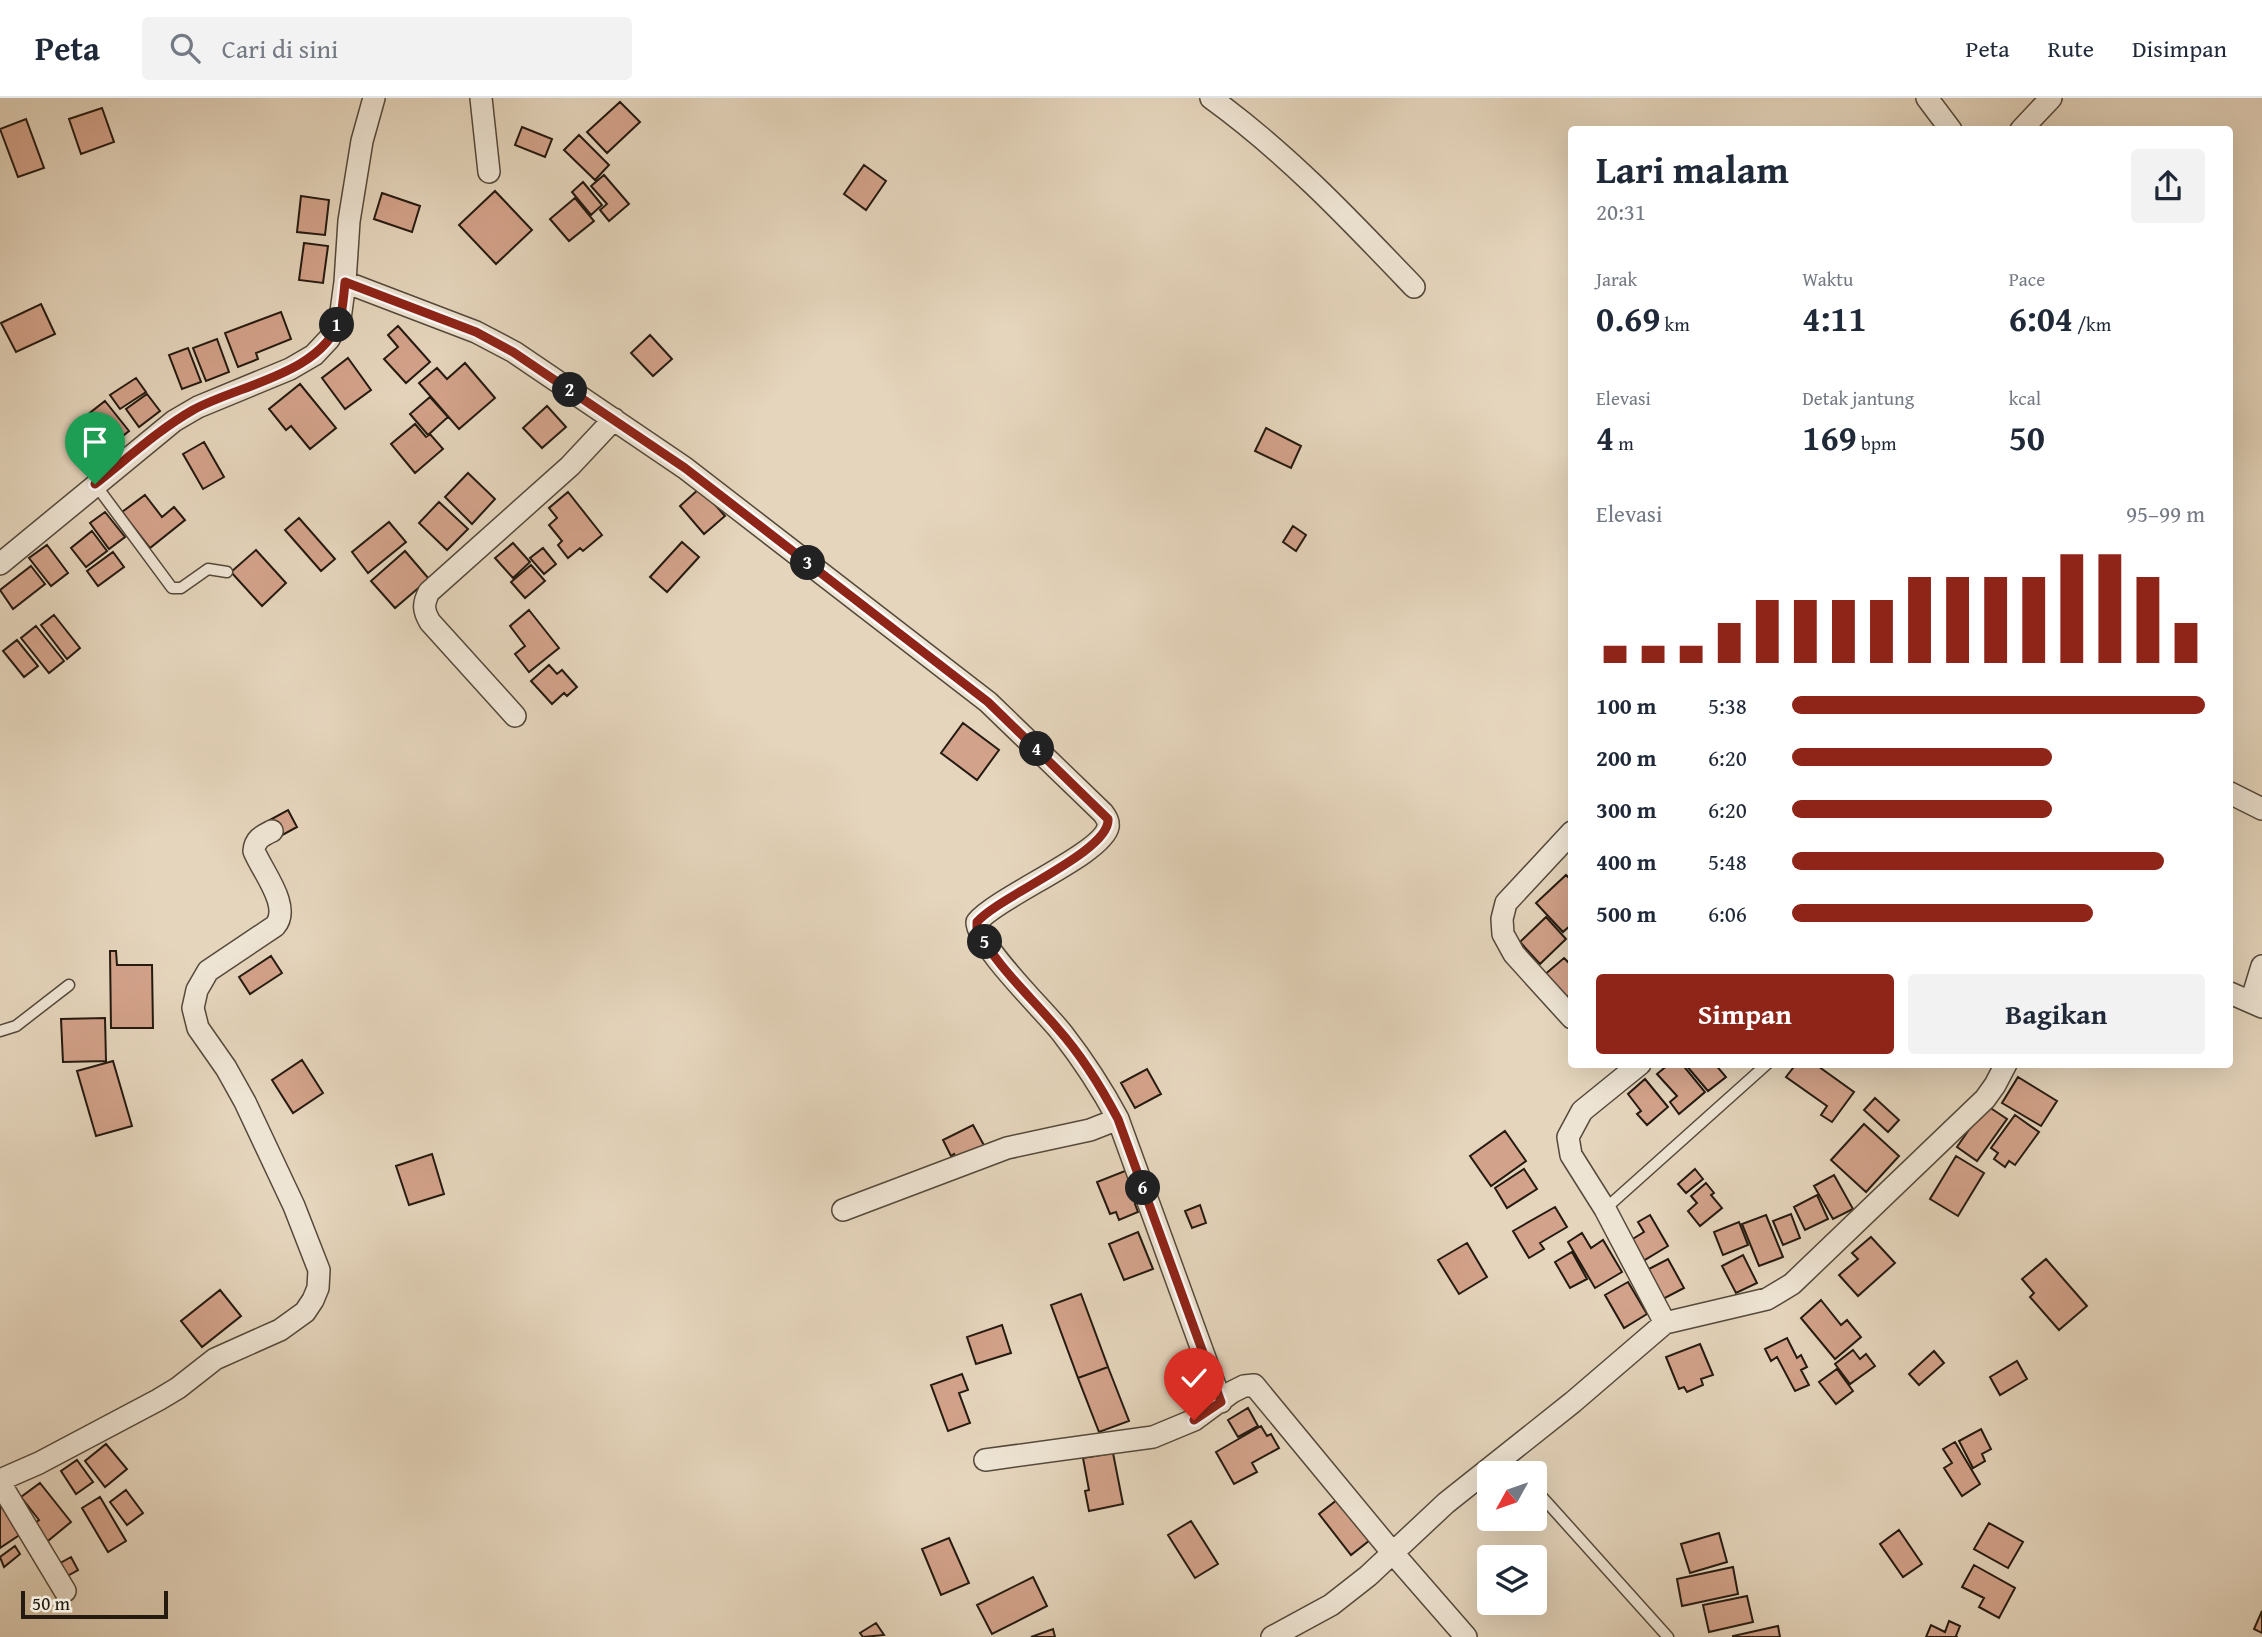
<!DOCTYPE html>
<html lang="id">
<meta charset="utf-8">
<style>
:root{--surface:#fff;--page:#f2f2f3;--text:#1f2937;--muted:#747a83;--line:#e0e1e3;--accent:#8f2418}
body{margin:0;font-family:"Gentium Book Plus",serif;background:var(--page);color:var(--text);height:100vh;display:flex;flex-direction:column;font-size:26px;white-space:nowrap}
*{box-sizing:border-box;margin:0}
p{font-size:23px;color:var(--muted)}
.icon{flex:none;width:38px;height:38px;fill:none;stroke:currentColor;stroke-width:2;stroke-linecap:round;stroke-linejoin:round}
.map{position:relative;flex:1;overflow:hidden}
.details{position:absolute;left:1568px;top:28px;width:665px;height:942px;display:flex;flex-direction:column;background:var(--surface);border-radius:7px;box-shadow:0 7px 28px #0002}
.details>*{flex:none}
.needle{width:46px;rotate:230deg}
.controls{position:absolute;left:1477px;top:1363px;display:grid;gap:14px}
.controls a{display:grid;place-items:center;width:70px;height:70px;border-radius:7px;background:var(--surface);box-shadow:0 7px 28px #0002;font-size:35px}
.scale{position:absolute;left:21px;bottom:18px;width:147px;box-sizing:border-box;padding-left:7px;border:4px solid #251a10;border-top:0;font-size:19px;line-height:24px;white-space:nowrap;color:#251a10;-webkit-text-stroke:5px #eee4d3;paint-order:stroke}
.pin{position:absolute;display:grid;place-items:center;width:60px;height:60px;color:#fff;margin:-72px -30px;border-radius:50% 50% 50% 0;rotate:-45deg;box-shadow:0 0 7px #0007}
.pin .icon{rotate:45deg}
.km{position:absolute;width:35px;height:35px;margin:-18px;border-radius:50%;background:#222;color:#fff;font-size:19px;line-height:35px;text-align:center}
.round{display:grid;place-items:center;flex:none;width:74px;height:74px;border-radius:7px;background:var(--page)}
.head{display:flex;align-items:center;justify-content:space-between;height:119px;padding:0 28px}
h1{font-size:38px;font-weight:700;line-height:52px}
.stats{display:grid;grid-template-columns:repeat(3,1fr);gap:10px;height:119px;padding:7px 28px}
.stats div{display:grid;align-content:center}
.stats b{font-size:35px;font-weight:700}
.stats small{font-size:19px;font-weight:400}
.stats p{font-size:19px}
.chart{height:196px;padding:14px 28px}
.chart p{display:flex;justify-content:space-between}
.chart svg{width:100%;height:126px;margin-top:7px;stroke:var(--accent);stroke-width:6}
.primary-button{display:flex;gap:14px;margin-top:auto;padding:14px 28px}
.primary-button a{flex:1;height:80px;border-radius:7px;background:var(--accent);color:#fff;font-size:28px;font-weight:700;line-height:80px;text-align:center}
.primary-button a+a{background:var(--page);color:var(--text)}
ul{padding:0 28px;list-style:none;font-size:23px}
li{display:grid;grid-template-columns:112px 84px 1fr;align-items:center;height:52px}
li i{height:18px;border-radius:9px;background:var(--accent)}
header{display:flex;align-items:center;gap:42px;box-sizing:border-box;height:98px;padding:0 35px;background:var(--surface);border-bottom:2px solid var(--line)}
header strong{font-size:33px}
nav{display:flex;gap:38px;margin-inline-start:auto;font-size:24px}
.search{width:490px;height:63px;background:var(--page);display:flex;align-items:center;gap:18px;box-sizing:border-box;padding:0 24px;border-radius:7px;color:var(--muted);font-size:26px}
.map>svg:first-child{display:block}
.building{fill:#d3a28a;stroke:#251a10;stroke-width:2}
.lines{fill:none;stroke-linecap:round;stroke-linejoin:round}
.service-casing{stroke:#55493b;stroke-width:13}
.minor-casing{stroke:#55493b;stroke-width:24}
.service{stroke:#eee4d3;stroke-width:10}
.minor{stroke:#eee4d3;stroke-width:21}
.route-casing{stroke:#fff;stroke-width:14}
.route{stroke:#8f2418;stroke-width:9}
</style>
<header>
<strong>Peta</strong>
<div class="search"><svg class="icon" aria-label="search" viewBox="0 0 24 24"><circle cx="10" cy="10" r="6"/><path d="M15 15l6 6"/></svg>Cari di sini</div>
<nav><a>Peta</a><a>Rute</a><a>Disimpan</a></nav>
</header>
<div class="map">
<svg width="2262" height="1539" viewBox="0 0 2262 1539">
<rect width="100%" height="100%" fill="#e5d5bc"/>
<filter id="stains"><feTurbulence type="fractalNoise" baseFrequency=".00286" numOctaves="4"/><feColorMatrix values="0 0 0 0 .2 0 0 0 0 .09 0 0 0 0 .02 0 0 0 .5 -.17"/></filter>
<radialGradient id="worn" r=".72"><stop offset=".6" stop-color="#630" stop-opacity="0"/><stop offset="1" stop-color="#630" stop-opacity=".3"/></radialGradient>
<path class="building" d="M620,4L640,24L607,55L587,34Z
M102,10L114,44L81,56L69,21Z
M26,21L44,70L18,79L0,31Z
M522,29L552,41L545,59L515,47Z
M579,37L609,67L595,82L564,52Z
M864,67L886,83L866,112L844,96Z
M604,77L629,106L609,123L600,112L607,106L591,88Z
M583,84L602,107L591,117L572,94Z
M495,93L532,132L496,166L459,127Z
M382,95L420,108L412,134L374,121Z
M301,98L329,102L325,137L297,134Z
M575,100L594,123L569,143L550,121Z
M304,145L328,148L323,185L299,182Z
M41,206L55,236L16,254L1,225Z
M281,214L291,241L256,255L258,261L238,269L225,235Z
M398,228L430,264L406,285L384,261L398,249L388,237Z
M650,237L672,261L653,278L631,255Z
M217,241L229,274L206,283L193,250Z
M188,250L201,284L182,291L169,257Z
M348,260L371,292L345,311L322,280Z
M465,265L495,300L459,331L419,285L437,270L447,281Z
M136,280L146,294L120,311L110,297Z
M300,286L336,330L310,351L291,328L286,332L269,311Z
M147,296L160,313L139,329L126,311Z
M430,299L448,319L428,337L410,316Z
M105,303L129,333L101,355L77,325Z
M547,308L566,329L542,350L523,330Z
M415,326L426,339L430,336L443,351L415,375L391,346Z
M1266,330L1301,348L1291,370L1255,353Z
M204,344L224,379L203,391L183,356Z
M468,375L495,401L472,426L445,399Z
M700,390L725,418L704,436L680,408Z
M568,394L602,437L583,453L580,450L568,460L558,447L562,443L549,427L557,420L549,410Z
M145,397L162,419L174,409L185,422L150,450L122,414Z
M439,404L468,431L447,452L419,425Z
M105,414L125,439L109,451L90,425Z
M299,420L335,461L321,473L285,432Z
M389,424L406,444L368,475L352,454Z
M1293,428L1306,437L1296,453L1283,444Z
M92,433L107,453L86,469L71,450Z
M682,444L699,459L667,494L650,479Z
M513,445L530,464L513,480L495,460Z
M47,447L68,475L51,488L29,460Z
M543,450L556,466L544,476L530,460Z
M256,452L286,485L262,508L231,474Z
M405,453L429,481L395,510L371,483Z
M113,454L124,469L98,488L87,473Z
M531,467L545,483L525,500L511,484Z
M31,468L45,486L13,511L0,492Z
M529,512L559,550L529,574L515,556L525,548L510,528Z
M54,517L80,550L67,561L41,527Z
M36,528L64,563L49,575L21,540Z
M17,542L38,568L24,579L3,553Z
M549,567L557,576L562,572L577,589L567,598L564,595L552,606L531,583Z
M963,625L999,652L977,682L941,655Z
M288,712L297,729L277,740L268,723Z
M1566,777L1572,783V826L1563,834L1536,805Z
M1546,819L1566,841L1540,866L1520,844Z
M110,853H116L117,867H152L153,930H111Z
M271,858L282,875L250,896L239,879Z
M1564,860L1572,868V895L1564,901L1543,878Z
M105,920L106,963L63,964L61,921Z
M302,962L323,995L293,1015L272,982Z
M113,963L132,1028L96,1038L77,973Z
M1669,966H1682L1705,994L1679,1016L1670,1004L1677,998L1657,976Z
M1685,966H1715L1726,979L1708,993Z
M1788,966H1815L1854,994L1832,1024L1821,1017L1827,1008L1786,979L1793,970Z
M1147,971L1161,996L1135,1010L1121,985Z
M2018,979L2057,1003L2041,1028L2002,1005Z
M1645,981L1668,1009L1647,1027L1637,1016L1641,1013L1628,996Z
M1875,1000L1899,1022L1888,1034L1864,1012Z
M1986,1007L2007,1021L1977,1063L1957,1049Z
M2015,1017L2039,1034L2015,1067L2009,1063L2005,1069L1994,1061L1998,1055L1991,1050Z
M1864,1026L1899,1058L1866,1094L1831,1062Z
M973,1027L986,1051L959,1065L954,1056L951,1058L943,1042Z
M1505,1033L1526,1063L1491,1088L1470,1058Z
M432,1056L444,1096L409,1107L396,1068Z
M1956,1058L1984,1075L1958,1118L1930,1101Z
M1130,1071L1143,1103L1135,1106L1138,1114L1119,1122L1116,1114L1110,1116L1097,1084Z
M1524,1071L1537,1091L1507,1110L1495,1090Z
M1695,1071L1703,1081L1686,1095L1678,1086Z
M1834,1077L1853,1111L1833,1121L1814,1088Z
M1706,1085L1714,1095L1711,1097L1722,1110L1700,1128L1688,1113L1697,1105L1691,1098Z
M1817,1097L1828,1121L1805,1132L1794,1109Z
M1200,1107L1206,1125L1192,1130L1185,1113Z
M1555,1109L1567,1129L1540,1145L1544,1151L1529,1160L1513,1133Z
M1791,1116L1800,1140L1783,1147L1773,1123Z
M1650,1117L1668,1148L1643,1163L1631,1142L1644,1134L1638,1124Z
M1766,1117L1783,1159L1759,1168L1742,1126Z
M1739,1124L1748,1147L1723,1157L1714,1134Z
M1138,1134L1153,1171L1124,1182L1109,1146Z
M1582,1135L1591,1150L1603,1142L1622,1174L1595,1190L1568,1144Z
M1871,1139L1895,1165L1858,1198L1839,1177L1858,1161L1852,1155Z
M1467,1145L1487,1179L1459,1196L1438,1162Z
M1572,1154L1587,1181L1570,1190L1555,1164Z
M1743,1157L1757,1185L1736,1195L1722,1168Z
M1668,1161L1684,1190L1663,1201L1647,1172Z
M2046,1161L2087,1208L2059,1232L2030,1199L2034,1195L2022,1181Z
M1628,1184L1647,1216L1624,1230L1605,1197Z
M220,1192L241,1218L202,1249L181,1223Z
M1081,1196L1108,1269L1078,1280L1051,1207Z
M1821,1202L1841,1227L1847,1222L1861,1239L1835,1261L1801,1220Z
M1002,1227L1011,1255L976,1266L967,1239Z
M1787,1240L1797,1260L1801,1257L1807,1269L1801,1272L1809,1287L1795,1293L1777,1259L1771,1263L1765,1251Z
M1700,1246L1713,1277L1701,1281L1703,1287L1687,1294L1684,1289L1679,1291L1666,1259Z
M1853,1252L1860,1261L1866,1256L1875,1268L1850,1286L1835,1266Z
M1934,1253L1944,1265L1919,1287L1909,1276Z
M2017,1263L2027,1281L2000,1297L1990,1279Z
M1108,1269L1129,1323L1099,1334L1078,1280Z
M1198,1271L1208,1292L1189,1301L1179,1280Z
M1837,1271L1853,1293L1836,1306L1819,1284Z
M962,1276L968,1292L959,1295L970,1325L948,1333L931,1287Z
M1248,1310L1258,1328L1238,1339L1228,1322Z
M1261,1328L1267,1338L1271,1336L1279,1350L1252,1365L1257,1374L1234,1386L1216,1354Z
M1981,1331L1991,1351L1982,1356L1985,1363L1973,1370L1959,1343Z
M1955,1344L1980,1386L1962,1398L1944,1370L1952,1365L1943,1351Z
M106,1346L127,1371L105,1389L85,1363Z
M1113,1355L1123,1406L1089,1413L1085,1393L1089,1392L1083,1360Z
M77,1362L93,1384L76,1396L61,1373Z
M40,1385L71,1424L43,1447L29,1430L39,1422L21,1399Z
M126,1392L143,1415L127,1427L110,1404Z
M1342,1398L1370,1442L1351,1457L1319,1416Z
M100,1399L126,1443L108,1454L82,1410Z
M0,1405L21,1436L0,1450Z
M1191,1423L1218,1466L1195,1480L1168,1437Z
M1989,1425L2023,1444L2008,1470L1974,1451Z
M1899,1432L1922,1466L1903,1479L1880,1446Z
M1719,1435L1727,1464L1690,1475L1681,1446Z
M949,1440L969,1485L941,1497L922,1451Z
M15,1448L20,1456L4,1469L0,1459Z
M71,1459L78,1472L62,1481L55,1468Z
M1974,1467L2015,1490L1999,1520L1979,1509L1984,1500L1962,1489Z
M1733,1469L1738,1496L1682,1508L1677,1481Z
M1033,1479L1047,1508L992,1536L977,1507Z
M1747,1498L1753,1524L1709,1534L1703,1507Z
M2262,1513V1535L2254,1531Z
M1949,1523L1960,1528L1956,1538L1957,1539H1926L1931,1527L1945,1534Z
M876,1525L884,1537L863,1539L860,1535Z
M1778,1528L1780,1539H1733V1538Z
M1053,1531L1055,1539H1031Z"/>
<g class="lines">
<g class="service-casing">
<path id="service" d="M95,386L172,490H181L208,471L227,474
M0,933L16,928L69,887
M1605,1111L1767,966
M1505,1359L1520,1376
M1535,1391L1668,1539"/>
</g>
<g class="minor-casing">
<path id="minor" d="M481,0L489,74
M1211,0C1287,55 1350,122 1414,189
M1927,0L1951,32
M2021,32L2051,0
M345,184L476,234L514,254L685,370L988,604L1103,715C1106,719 1109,723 1108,729C1102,756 999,798 977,824C977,848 1044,912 1062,935C1083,962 1102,991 1118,1021L1221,1304
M0,466L174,323L198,309L290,271L314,257L329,241L340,221L345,184L349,123L362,43L374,0
M515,618L430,524C423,512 423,506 429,494L570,368L614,321
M2230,695L2262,711
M1572,734L1506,805L1502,821L1503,836L1514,856L1572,920
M2230,895L2262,909
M2251,904L2262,868
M843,1112L1007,1050L1090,1032L1118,1021
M1665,1225L1767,1201L1792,1186L1985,1001L1995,987L2006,966
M985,1362L1153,1339L1194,1322L1232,1294L1244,1288L1254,1287L1392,1454L1466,1539
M0,1382L39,1365L158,1302L178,1290L215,1261L280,1232L305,1214L313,1202L318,1190L319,1172L294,1108L245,1004L226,970L198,930L193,910L197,892L208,873L275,828C292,809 262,773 254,753C255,741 262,738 272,733
M0,1385L65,1493
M1272,1539L1331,1507L1368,1478L1446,1405L1573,1304L1665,1225L1605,1111L1571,1057L1568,1039L1582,1013L1640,966"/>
</g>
<use href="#service" class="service"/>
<use href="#minor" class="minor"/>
</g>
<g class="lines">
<g class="route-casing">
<path id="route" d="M95,386C127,361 158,332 193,312C238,287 322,276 340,221C343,209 344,196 345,184L476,234L513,254L685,370L988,604L1108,721C1111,753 999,798 977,824V830C994,866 1032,900 1058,931C1082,958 1101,989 1118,1021L1221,1304L1194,1322"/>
</g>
<use href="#route" class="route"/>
</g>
<rect width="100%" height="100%" filter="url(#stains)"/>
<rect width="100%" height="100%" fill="url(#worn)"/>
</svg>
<div class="controls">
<a><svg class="needle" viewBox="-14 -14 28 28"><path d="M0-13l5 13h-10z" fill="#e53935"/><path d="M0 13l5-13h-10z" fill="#747a83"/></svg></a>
<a><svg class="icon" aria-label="layers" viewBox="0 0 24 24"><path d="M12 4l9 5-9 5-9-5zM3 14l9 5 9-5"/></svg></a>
</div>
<div class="scale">50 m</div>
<div class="pin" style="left:95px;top:386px;background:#1e9e55"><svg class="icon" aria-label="arrive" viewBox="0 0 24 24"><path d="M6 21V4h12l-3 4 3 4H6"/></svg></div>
<div class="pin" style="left:1194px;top:1322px;background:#d93025"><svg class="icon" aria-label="check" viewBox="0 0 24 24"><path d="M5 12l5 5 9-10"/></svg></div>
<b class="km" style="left:337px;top:227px">1</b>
<b class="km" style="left:570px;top:292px">2</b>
<b class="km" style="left:808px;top:465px">3</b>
<b class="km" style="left:1037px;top:651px">4</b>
<b class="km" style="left:985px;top:844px">5</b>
<b class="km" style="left:1143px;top:1090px">6</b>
<section class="details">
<div class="head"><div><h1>Lari malam</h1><p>20:31</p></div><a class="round"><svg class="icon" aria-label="share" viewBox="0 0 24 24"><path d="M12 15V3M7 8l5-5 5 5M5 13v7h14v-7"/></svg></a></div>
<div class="stats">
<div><p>Jarak</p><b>0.69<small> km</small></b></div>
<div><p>Waktu</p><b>4:11</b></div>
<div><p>Pace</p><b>6:04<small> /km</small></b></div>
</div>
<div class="stats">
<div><p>Elevasi</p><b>4<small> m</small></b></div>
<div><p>Detak jantung</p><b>169<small> bpm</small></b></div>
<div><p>kcal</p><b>50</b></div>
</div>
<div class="chart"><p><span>Elevasi</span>95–99 m</p>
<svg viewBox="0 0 160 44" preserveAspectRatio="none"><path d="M5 44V38M15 44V38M25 44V38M35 44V30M45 44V22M55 44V22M65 44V22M75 44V22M85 44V14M95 44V14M105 44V14M115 44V14M125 44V6M135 44V6M145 44V14M155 44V30"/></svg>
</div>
<ul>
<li><b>100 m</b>5:38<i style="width:100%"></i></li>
<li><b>200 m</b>6:20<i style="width:63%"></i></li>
<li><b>300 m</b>6:20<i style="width:63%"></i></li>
<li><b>400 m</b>5:48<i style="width:90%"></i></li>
<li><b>500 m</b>6:06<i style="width:73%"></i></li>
</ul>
<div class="primary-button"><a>Simpan</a><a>Bagikan</a></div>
</section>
</div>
